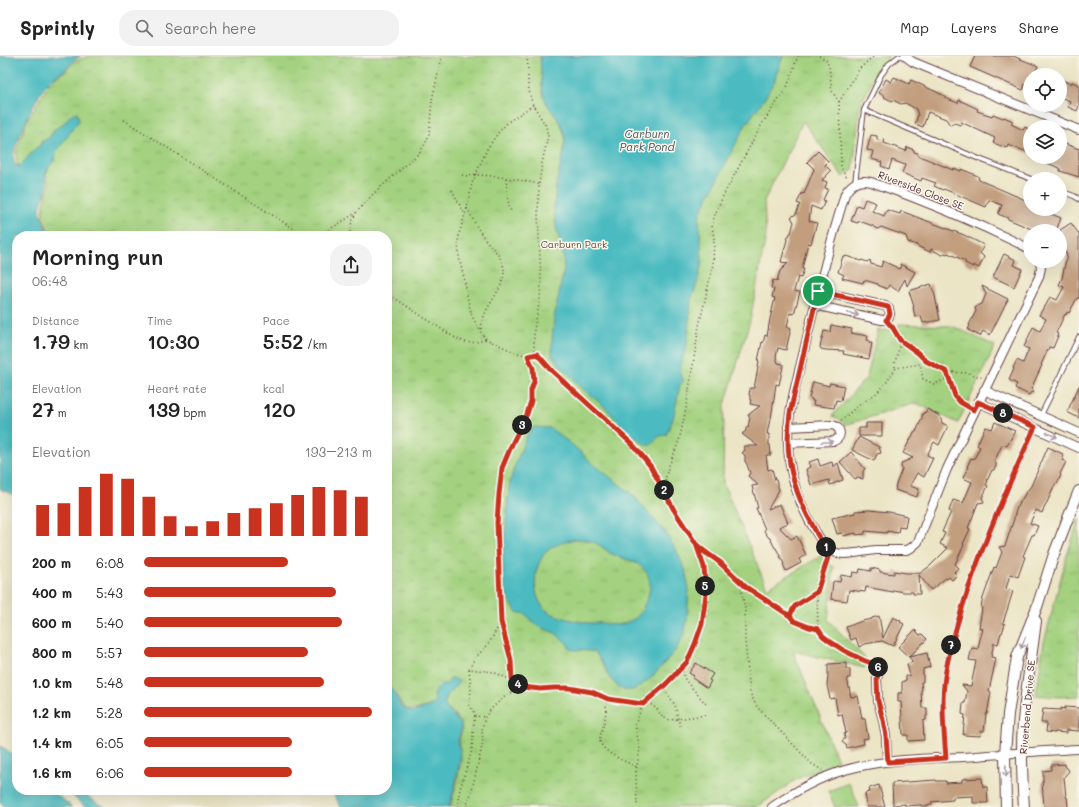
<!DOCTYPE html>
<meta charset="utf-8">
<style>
:root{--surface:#fff;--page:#f2f2f2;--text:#222;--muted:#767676;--line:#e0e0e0;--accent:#c8321e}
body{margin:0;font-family:Mali,sans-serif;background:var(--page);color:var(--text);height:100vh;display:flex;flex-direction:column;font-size:15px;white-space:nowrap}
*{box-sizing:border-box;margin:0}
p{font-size:13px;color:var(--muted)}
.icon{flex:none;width:22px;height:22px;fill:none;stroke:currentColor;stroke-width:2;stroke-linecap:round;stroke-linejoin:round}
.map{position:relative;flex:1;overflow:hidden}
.panel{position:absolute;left:12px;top:175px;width:380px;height:564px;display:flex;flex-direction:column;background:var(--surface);border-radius:16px;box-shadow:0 4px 16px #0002}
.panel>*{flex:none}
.fabs{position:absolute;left:1023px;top:12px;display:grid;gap:8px}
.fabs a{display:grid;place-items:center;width:44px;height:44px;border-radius:50%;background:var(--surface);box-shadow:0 4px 16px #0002;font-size:20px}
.pin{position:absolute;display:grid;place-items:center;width:34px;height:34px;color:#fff;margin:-17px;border:2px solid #fff;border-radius:50%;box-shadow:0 1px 4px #0007}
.km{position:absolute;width:20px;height:20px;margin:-10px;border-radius:50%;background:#222;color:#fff;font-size:11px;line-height:20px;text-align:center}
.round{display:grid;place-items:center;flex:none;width:42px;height:42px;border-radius:16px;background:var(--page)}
.head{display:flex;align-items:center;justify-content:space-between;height:68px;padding:0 20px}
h1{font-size:22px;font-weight:600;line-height:30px}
.figures{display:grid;grid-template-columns:repeat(3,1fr);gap:6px;height:68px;padding:4px 20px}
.figures div{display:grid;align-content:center}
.figures b{font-size:20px;font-weight:600}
.figures small{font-size:11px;font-weight:400}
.figures p{font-size:11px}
.chart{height:112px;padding:8px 20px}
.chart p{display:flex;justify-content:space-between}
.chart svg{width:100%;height:72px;margin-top:4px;stroke:var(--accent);stroke-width:6}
ul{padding:0 20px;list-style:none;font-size:13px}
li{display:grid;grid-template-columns:64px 48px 1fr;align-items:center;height:30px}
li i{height:10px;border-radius:5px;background:var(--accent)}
header{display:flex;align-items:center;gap:24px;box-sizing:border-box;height:56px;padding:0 20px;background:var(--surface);border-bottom:1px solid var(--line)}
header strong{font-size:19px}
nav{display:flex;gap:22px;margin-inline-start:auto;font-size:14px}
.search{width:280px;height:36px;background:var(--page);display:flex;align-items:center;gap:10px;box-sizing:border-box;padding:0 14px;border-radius:16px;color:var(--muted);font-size:15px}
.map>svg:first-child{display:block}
.park{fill:url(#park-tufts);stroke:#767855}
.water{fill:#4cbbc1;stroke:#4b6d76;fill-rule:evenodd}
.building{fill:#c29e7f}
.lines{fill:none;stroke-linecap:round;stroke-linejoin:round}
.service-casing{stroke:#623d42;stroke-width:6}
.minor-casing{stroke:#623d42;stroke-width:10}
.tertiary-casing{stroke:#623d42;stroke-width:12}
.path{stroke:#623d42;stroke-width:1.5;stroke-dasharray:1 3;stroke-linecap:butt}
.service{stroke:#fff;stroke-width:4}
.minor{stroke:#fff;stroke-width:8}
.tertiary{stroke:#fff;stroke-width:10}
.oneway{stroke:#ae9aa0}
.route-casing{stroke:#fff;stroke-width:8}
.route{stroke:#c8321e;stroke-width:5}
.labels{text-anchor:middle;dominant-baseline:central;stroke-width:3;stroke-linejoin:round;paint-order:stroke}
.street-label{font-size:10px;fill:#4a1f2b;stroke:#fbf7ec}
.park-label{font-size:10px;fill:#655444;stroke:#fbf7ec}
.water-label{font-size:11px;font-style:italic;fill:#4b5660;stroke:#fbf7ec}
</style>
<header>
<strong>Sprintly</strong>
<div class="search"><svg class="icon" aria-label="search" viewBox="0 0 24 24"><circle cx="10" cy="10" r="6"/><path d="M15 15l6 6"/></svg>Search here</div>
<nav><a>Map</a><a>Layers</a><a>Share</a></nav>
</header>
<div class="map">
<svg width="1079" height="751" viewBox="0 0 1079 751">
<defs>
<pattern id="park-tufts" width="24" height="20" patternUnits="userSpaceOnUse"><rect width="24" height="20" fill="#a3d17f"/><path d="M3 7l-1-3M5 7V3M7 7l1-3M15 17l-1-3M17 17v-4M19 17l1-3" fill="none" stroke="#8eb36e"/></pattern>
</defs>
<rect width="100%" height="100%" fill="#fbf7ec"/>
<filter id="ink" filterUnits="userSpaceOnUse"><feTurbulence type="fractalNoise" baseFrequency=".025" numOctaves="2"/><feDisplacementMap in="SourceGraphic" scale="8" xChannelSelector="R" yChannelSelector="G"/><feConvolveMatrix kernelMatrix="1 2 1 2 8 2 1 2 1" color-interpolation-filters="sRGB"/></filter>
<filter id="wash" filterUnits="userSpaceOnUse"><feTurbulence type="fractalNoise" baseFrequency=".012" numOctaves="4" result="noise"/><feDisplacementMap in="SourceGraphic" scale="16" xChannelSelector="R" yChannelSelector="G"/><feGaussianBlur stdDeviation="0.9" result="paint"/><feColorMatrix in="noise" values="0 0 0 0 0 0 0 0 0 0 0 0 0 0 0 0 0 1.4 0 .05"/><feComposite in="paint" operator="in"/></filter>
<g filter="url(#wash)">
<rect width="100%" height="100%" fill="#ebe4c5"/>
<path class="park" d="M88,0H888V4L874,21L860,50L853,114L843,121L803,65L764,145L766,179L750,265L724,352L723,427L767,532L821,500L827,507L834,511L828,564L865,602V612L793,595L838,705L797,723L757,751H450L456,730L461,705V693L459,685L462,674L461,668L453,657L433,647C430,650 427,651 422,652C404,658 403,650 395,637C392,633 390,630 387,626V180H48V174L42,158L49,127L46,118L48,114L17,109L16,95L28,62L34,54L36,49L50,27L56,21L65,15L76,5Z
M899,268L952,270L995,290L958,367L916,347L845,369L838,362L832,360L867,321L878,274C886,275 893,274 899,268Z
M1079,463V640L1059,641L1036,639L1044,586L1067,499Z
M849,727L859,751H835L828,735Z"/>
<path class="water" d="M0,0H81C74,3 70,9 65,14C60,18 54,20 50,25C36,40 27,62 19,81C18,85 15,90 14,95C13,100 14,105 15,110H20L36,92L41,89V86L49,82L55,73L63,68L72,58L77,56L79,64L56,96L55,103L47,114L45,119L47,127L45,139L43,142L40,152V157L47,175V180H17V440L0,433Z
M540,0H783L775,23L765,42L746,68L701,155L699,163L702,205L699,220L695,234L691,243L687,288L680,312L681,320L683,322V326L680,329L673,363L666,379C656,380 657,383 651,389H646L628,376L605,351L583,333L562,311L552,299V284L554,262L564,213L563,198L556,171L554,152L556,130L563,99L565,81L561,68L547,48L544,41L542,31Z
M533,371L550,372L575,391L592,407L632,438L664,475L675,492L685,513L689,533L687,563L684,579L674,596L655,618L643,628L633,634H625L618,631L609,621L604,610L595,596C587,594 579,595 570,593L567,587L555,577L538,570L525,558L516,556L508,542L503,520V504L509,431L513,415L526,381ZM576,483C585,483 594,485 602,491C606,493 609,498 614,499C620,502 628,503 634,506C653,515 653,533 644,549C643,553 641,557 638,560C635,563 627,567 622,568C618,569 611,569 607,568C605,568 603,567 601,567C598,566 595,567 592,567C581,567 554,561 546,554C530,540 533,507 548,494C556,488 566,485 576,483Z
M453,622L459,625C454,635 444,638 445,650L461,668V673L458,685L460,694V704L455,730L449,751H341L331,734H387V628L394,636L401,650L405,653L413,656L430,650L434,647L435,644L434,638C438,630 439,628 448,628L449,624Z
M0,690L7,694L17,703V734H51L72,751H5L0,747Z
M68,734H83C87,739 90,743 96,746C99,748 102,748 105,751H85C80,745 72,741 68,734Z"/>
<g id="blocks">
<path class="building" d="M975,0H1013L1038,10L1034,19H1030V30L1025,28L1023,34L970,11Z
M894,21L909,28L911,24L945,40V42L958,47L959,44L978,53L977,55L992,60L993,58L1003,62L1004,61L1013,65L1011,68L1023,74L1025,71L1030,74V97L1008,89L1007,92L993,87L995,82L961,66L960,69L955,67L950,69L946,63L928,56L923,71L915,68L918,59L916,53L905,47L901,48L893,44L892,45L884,41L885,40L879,37L886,23L891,26Z
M1060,23L1071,28L1072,26L1079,29V50L1077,55L1068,51L1070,45L1060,41Z
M871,79L877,80V84L885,83L884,87L898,92L906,95L907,91L914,94V96L918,97L917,99L953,114L954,112L961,115V113L978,120L979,124L1030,146V153H1045L1044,155L1061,162L1056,175H1036L1008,163V162L998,158L1002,149L989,144L986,151L944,133L943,134L934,130L936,127L922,122L921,125L902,117L905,109L892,104L889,113L881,110L882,106L871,103L873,95L867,94Z
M1060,86L1079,93V121L1060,115V112L1031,101H1060Z
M818,95L828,105V106L825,109L831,115L822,124L827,126L825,132L828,133L823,144L825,145L821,154L811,150L809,165L817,167L811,188L808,187L802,213H804L801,222L798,221L794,235L800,236L794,258L790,257L787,271L791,272L786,294L778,292L776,301L778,307L783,308V311L779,329L776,328L771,363H770L767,378H769V389H770L771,399H766L768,414L772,413L775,424H776L779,434L768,453L780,448L788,467L779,471L791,483L797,480L806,499L799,503L801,507L786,515L783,508H784L776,492H775L770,482H769L764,475L765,473L756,452H758L752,430L758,429L748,420L750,417L749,414L746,406H745V399L742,397L745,394L744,390H758L742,378L746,375V371H748L750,362L748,359L760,350L750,348L751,344H750V339H749L750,332H754L758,312L759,305H758L762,286L763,287L765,279L767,280L770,263L775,242L772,241L774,233L771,232L773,224L777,225L780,215L788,207L781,206L788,180H789L790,177H791L794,166L791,161L796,158L800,148L797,147L802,137L804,138L814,113L807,106Z
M865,143L876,147L872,155L884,160L887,154L900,158L901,155L964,179L984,189L980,197L984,201L979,212L973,209V211L965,207V205L948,197L947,198L945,197L942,199L931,193L930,196L917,190V189L908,186L906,180L892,175L881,171L878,173L875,172L873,170L859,165L858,167L851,165L857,149L862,151Z
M1071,167L1079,178V242H1077L1069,257L1067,256L1066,259L1065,258L1056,277L1058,278L1057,280H1058L1053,292L1049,291L1041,309H1042L1031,333L1034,336L1030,337L1029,339L1015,332L1017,328L1009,324L1014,313L1013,312L1017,304L1023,307L1029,293L1024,291L1033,271L1040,275L1046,263L1039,259L1044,251H1045L1050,241L1057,244L1064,231L1059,229L1062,222L1067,199L1060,186V174Z
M1004,198L1016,204L1014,209L1022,213L1014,231L993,221Z
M843,200L845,201L846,200L861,205L862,204L867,206L870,204L871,208L881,211L883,205L900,213L901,212L900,208L915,216L907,230L905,223L898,235L889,229L887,233L878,229V228L864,224L863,227L842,222L844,219L838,216Z
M931,228L935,240L940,264L923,267L921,260L915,261L913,251H914L909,235Z
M982,230L1008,243L990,279L983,275L980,280L968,274L970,269H969L976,255L975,252L977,250L982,248L986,238Z
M831,269L852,273L851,277L868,280L867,284L870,285L869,287H872L869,303L843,298L844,295L826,294L821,293L820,291L824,275L830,276Z
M813,326L829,330L830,327L844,330L841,345L836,344L834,352L813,349L814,345H812V343L809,342Z
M1079,330V362L1067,356Z
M927,353L940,360L942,367L948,370L939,389L934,386L927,399L933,402L924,421L917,417L910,430L919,433L917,441L895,434L896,431H895L902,413L901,410L902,407L913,402L903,397L910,384V385L914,376H916L922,362V360L923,357L926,356Z
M995,366L1015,375L1007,390L1002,389L994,406L996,407V410L994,414H992L987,425H988L986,429L988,430L982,442L984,446L978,447L973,460L968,472L970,473L963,488L964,489L955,508L959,512L954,516L957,519L952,524L949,521L947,523L946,522L931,534L919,519L920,538H913V536H904L893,534V536L866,531L865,536L849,534L847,545L831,543L833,526L834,525L840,526L841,519L852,521L853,516L859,517L860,513L871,515V512L880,514V516L894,518V515L906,517H919V518L930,510L948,492L940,488L945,477L942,476L951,456L949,455L953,444L963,447L972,426L963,422L968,411H967L971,402L974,403L980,391L977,389L985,371L992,373Z
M866,367H882V380H859V372H866Z
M859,381L879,391L881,397L877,398L874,405L852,394Z
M1048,391L1063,398L1062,401L1064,402L1062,404L1066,406L1060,418L1061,419L1057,428L1056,427L1042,457L1036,454L1030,467L1038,470L1034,479H1032L1023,500L1025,501L1018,521L1010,518L1006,533L1013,535L1003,567L1005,568L1002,577H1001L998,588L994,587L991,601L996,602L989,635L991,636L987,658H986L984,675H981L980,680L963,679L965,659L962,658L963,647H965L967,635L962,629L971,630L976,605L969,604L972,592L978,593L980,583L983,573L979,572L982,552H981L982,545L994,511L996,512L1002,496L999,491L1005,490L1014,463V461L1017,451L1020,445H1021L1025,438L1031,430Z
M851,396L865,413L863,415V423L857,422L855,423L840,406Z
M818,403L820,410L832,406L833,411L838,407L843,424L830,429L829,424L811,429L806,413L811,411L809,406Z
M869,454L889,456L907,460L905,472L899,471L898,477L887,475V477L865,475V478L856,479V477L843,480L842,477L837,478L832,462L855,457V455Z
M879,560L883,582L893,561L901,565L900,566L904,568L893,590L882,585L865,588L859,591L856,582L851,584L846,571L862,565L872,563V562Z
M915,574L920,579L922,578L927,583L909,601L898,591Z
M927,597L930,611L923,613V626H921L922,634H921L922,652H927V660H926V664L923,665L924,684L908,685V679H903L901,646H898V637H902V626L906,624V620H910L907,608L913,606L909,601Z
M696,607L713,618L709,624L711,625L707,632L692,622L694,620L689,617Z
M846,607V613H850V622H847L851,641L858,640L862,663H865L868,682L863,683L864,688L847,692L846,689L842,686L845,682L844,678L846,677L842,658L838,659L835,642L830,643L827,629L828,621V608Z
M1065,651L1079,652V675L1066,674V677L1055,676V677L1046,676L1047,667H1041L1043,653L1061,654V652L1065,653Z
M1065,708V710L1068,713L1069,715L1064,721L1066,741H1067L1068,751H1044L1042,726H1043V715L1051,714V709Z
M982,722L983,731H987L988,747H973V740L953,741V744L931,746L932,749H929V750H921V749L905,750V748L893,749L892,727L936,724V725H946V727L962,726V723Z
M879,729L885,751H867L865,737L870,736L869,732Z"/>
</g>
</g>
<g filter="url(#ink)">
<use href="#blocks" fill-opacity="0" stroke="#623d42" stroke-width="1"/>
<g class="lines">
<g class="service-casing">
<path id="service" d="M864,54L977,102L1031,123
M855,127L864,54L881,19L889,8L899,0
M1060,135L1074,140L1079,143
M1041,359L1079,281
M946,702C944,675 941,647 945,620C949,593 957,567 966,541C985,483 1009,427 1035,372"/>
</g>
<g class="minor-casing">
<path id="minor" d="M905,0L913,6L1079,74
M1030,193C978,167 926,145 871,126C860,123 851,127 845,138C829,191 815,245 803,299C796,328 787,358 788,388C789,416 797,442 810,466C816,476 823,491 834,496C844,501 864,495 876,494C886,494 896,494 906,494L911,492L918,486L947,413L1039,221L1041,212L1040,205
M814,249L882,264C887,264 889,262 890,258L889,253L885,250L818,235
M984,334L1079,377
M978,346L1079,392
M788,387L834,385C843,381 841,371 832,369L788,371
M879,610L877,624L878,645L883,664L886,680L887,706
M772,751C795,735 818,722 845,714C883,703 924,703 963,701C1002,698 1040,695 1079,693"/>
</g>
<g class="tertiary-casing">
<path id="tertiary" d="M1006,751L1005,698L1008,658L1017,601L1037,551L1054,498L1072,452L1079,435
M1024,751C1022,722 1021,694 1023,665C1026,632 1032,598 1036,565"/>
</g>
<path class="path" d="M527,0L528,13V29L531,43L533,49L546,70L548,80L542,107L539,128L538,156L541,226L540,244L534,273V293L537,298L552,315L632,388L644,402L651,411L674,454L696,488L704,511L706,538L702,567L695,588L687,606L666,628L643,648L635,669L640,693L636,716L637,751
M819,0L826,4L829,10L832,35L839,46L841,111L847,122
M839,46L860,12L874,0
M533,49L508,66L498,77L487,93L472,127L467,152L459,178L458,186L459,202L465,226L468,245L472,260L480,275L486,283L514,296L528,300L537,298
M124,64L305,180
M462,119C468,121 473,118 478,119C499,120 519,124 539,128
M506,122L508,145L511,156
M452,134L465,159
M467,152C472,161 476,170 482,179C494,196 511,205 501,229C493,246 483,254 481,273
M314,180L323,177L340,167L357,156L373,138L419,97L425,88L429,79L432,44L442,0
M349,180L352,165L356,157
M387,237L452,280C465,287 472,289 486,283
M891,270L900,284L918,297L926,305L947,316L969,317L983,322
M895,311V306L898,297L900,284
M841,365L855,352L877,337L886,327L896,312L920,308L923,323L934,328L949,322C954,335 954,343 967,351
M666,437L665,427L666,420L668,412L679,385L686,353L699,270L713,208L714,183L712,169L714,161L722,142L762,68L787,31L792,17L798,0
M696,488L701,493L720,507L740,526L745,553V585L750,637L757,651L812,708L822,714
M828,502L817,536L818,573L823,580L831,586L863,604L871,607
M740,526L746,531L790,560
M817,536C807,543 793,548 790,560C796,568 808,571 817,573
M501,566L488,589L475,602L469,613L493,616L512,624
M682,611L685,624L706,648
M469,613L471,634L469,649L473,654L475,660L485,661
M662,630L675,649L680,670
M523,631L512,624L511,604L501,566L497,467L499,438L502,411L512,389L527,358L531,345V335L534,326L533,312L528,300
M607,642C606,650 606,659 604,667C603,673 599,678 600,685C602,697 627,706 637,711
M458,751C457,734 467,714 471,697C474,684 472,672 475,660
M466,751L471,738L483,686L482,674L485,661L493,651L503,642L514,635L523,631L540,633L569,632L592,636L608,643L643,648H650L657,653L662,661L670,664L706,659"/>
<use href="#service" class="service"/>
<use href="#minor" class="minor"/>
<use href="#tertiary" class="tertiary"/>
</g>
<defs><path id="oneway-shaft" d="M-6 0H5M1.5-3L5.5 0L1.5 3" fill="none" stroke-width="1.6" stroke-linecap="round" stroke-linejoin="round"/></defs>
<g class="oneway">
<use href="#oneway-shaft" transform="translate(853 258) rotate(13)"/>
<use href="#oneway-shaft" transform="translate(1052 379) rotate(25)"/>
<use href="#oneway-shaft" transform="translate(827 386) rotate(-3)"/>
<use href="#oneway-shaft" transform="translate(1023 587) rotate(112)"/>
<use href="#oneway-shaft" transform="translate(1006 715) rotate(89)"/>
</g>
</g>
<g class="lines" filter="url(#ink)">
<g class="route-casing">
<path id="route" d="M818,235L790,357C784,400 792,432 813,470C817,479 823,489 830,495L817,536L795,550L792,555L790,560L746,531L720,506L701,494L696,488L674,454L651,411L644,402L632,388L552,315L537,298L528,300L533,312L534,326L531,334V345L527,358L512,388L502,412L499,438L497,467L501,566L511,604L512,624L523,631L540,633L554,632H569L592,636L608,643L643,648L666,628L687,606L695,588L702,568L706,538L704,511L696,488C703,495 712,500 720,507C729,515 737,523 746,531L790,560L794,565L809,571L818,573L823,580L831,586L843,594L863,604L879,610L877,624L878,645L883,664L886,680L888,706L946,702C944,675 941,647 945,620C949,594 957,568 965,543C984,484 1009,427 1035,371L978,346L974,354L960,346L955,340L947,316L926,305L918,297L900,284L893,272L886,264L888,262L890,258L889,253L888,251L818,235"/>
</g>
<use href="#route" class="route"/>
</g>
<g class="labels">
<g class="street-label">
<text transform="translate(921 134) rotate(21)">Riverside Close SE</text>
<text transform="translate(1027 651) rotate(-85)">Riverbend Drive SE</text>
</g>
<g class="park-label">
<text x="574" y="188">Carburn Park</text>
</g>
<g class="water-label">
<text x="647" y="77">Carburn<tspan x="647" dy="13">Park Pond</tspan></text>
</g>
</g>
</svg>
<div class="fabs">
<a><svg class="icon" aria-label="locate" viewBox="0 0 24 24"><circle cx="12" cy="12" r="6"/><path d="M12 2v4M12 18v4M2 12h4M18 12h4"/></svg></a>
<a><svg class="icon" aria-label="layers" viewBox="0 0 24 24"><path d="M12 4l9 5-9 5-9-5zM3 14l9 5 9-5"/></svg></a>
<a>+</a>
<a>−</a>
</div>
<div class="pin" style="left:818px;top:235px;background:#1e9e55"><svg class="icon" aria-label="arrive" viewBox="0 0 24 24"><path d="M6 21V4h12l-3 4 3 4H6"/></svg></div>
<b class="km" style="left:826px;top:491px">1</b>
<b class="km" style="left:664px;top:434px">2</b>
<b class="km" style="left:522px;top:369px">3</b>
<b class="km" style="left:518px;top:628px">4</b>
<b class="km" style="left:705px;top:530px">5</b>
<b class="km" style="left:878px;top:611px">6</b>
<b class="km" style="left:951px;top:589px">7</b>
<b class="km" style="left:1003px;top:357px">8</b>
<section class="panel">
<div class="head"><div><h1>Morning run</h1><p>06:48</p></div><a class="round"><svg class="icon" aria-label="share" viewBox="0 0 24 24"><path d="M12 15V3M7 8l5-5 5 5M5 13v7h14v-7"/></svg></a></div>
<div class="figures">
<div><p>Distance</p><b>1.79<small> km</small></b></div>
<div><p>Time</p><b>10:30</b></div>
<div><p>Pace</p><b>5:52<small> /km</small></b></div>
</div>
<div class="figures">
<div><p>Elevation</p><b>27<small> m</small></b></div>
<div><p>Heart rate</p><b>139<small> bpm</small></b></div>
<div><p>kcal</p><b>120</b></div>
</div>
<div class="chart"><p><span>Elevation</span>193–213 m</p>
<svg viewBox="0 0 160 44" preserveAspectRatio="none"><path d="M5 44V25M15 44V24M25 44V14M35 44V6M45 44V9M55 44V20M65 44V32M75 44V38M85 44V35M95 44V30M105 44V27M115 44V24M125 44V19M135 44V14M145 44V16M155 44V20"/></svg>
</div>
<ul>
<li><b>200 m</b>6:08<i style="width:63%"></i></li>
<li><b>400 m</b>5:43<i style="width:84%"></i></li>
<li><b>600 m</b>5:40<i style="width:87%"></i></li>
<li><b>800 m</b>5:57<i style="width:72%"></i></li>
<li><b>1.0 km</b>5:48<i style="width:79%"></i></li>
<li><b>1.2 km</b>5:28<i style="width:100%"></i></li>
<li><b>1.4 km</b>6:05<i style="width:65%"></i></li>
<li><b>1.6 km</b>6:06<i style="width:65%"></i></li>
</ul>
</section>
</div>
